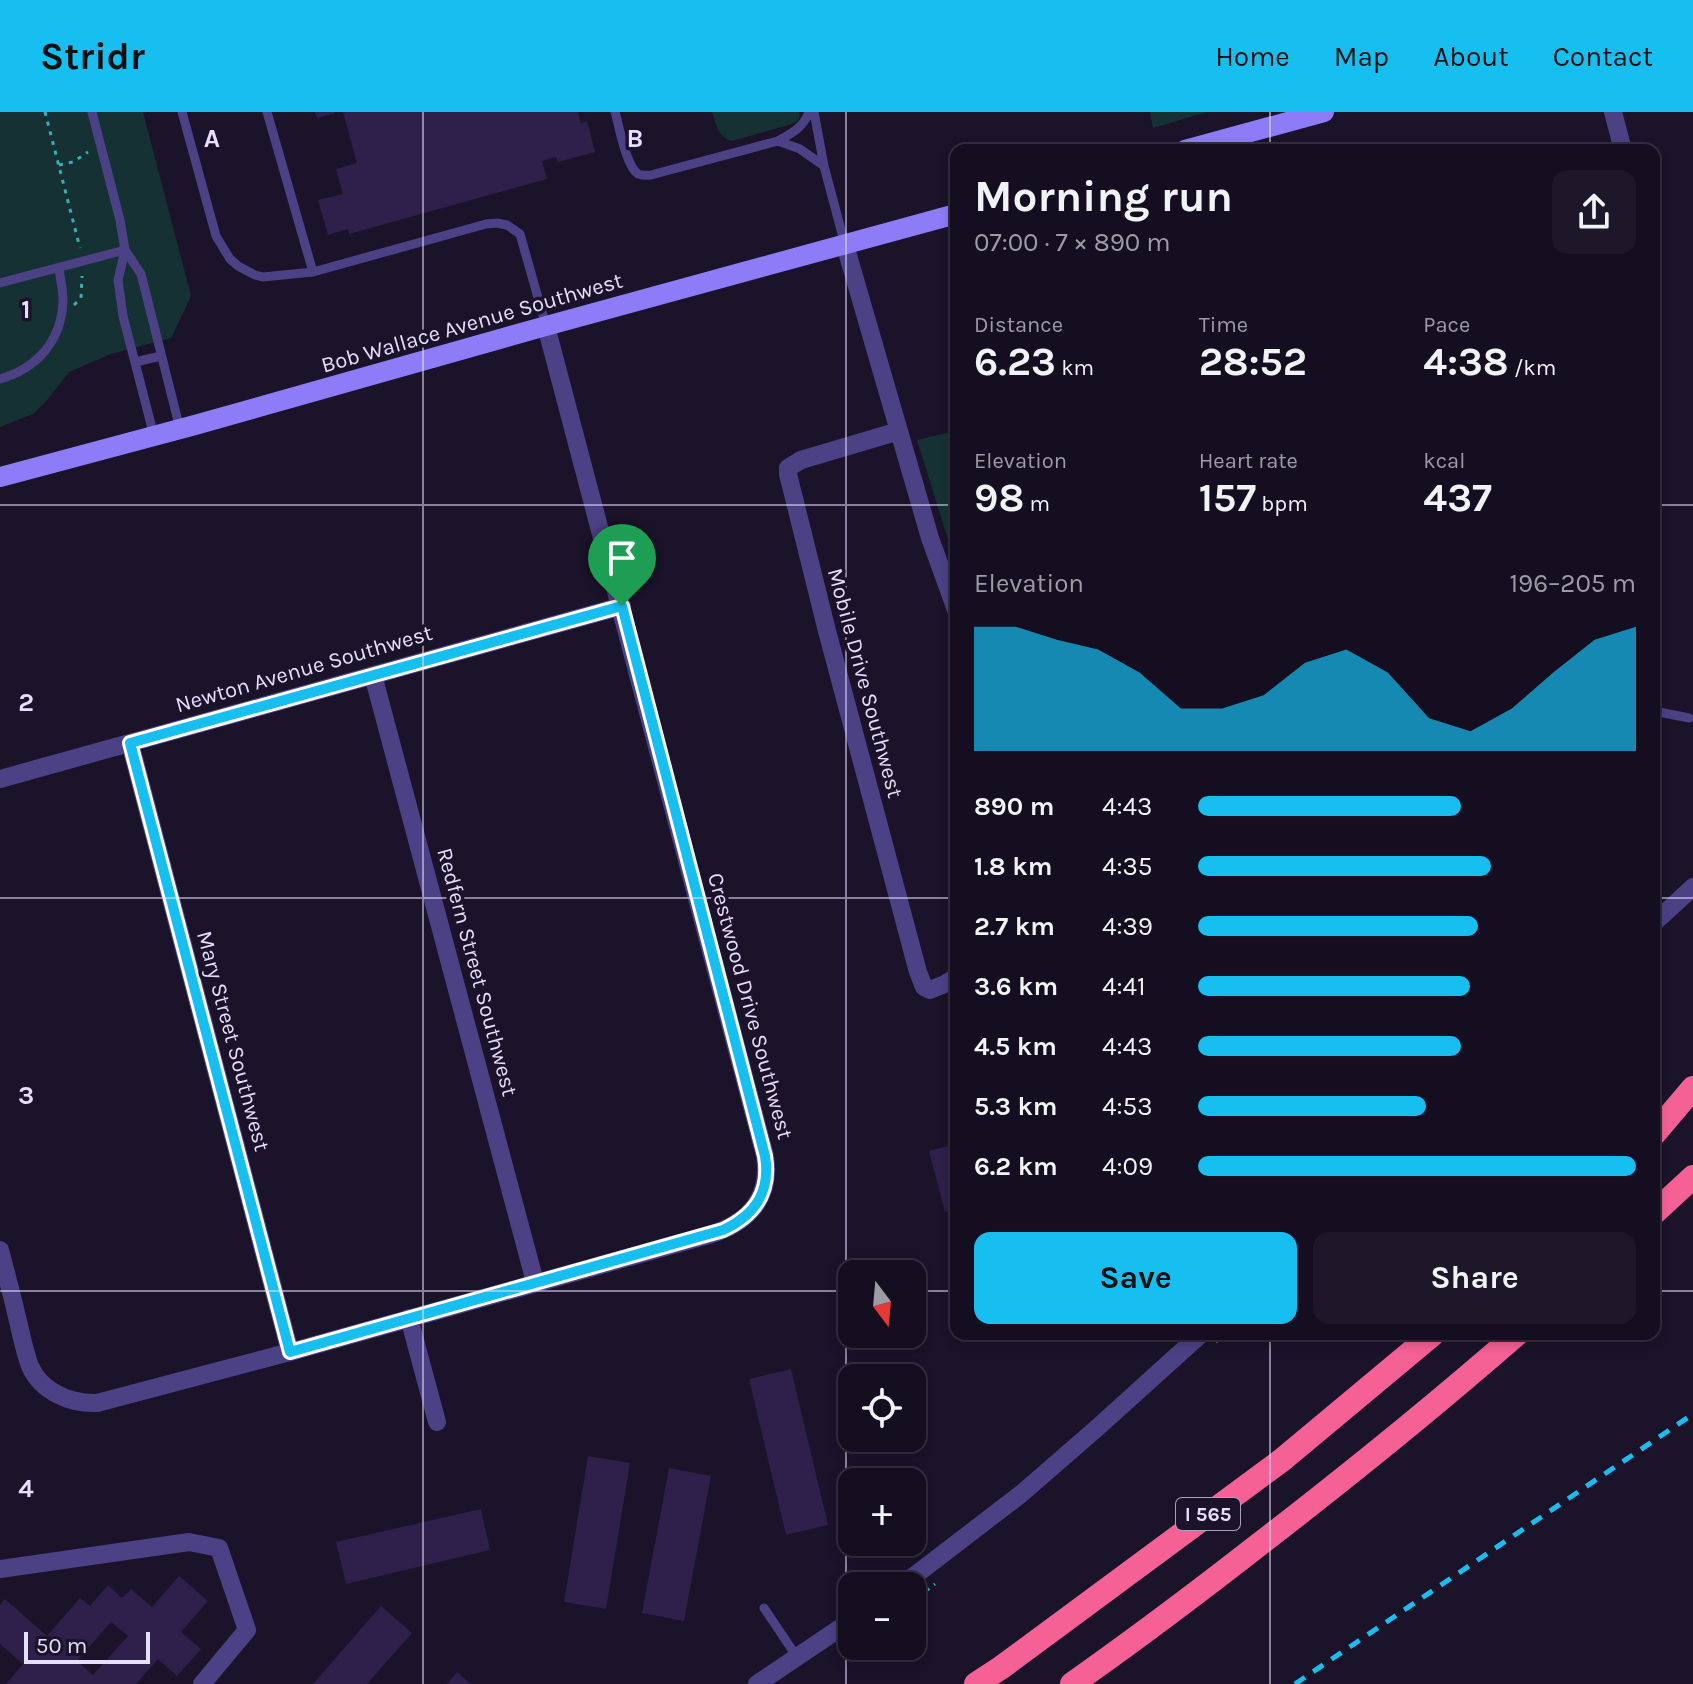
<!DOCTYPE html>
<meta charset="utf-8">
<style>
:root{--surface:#140e20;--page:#1d1729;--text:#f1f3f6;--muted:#9d9ca5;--line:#332e3e;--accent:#17bef0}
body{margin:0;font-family:Karla,sans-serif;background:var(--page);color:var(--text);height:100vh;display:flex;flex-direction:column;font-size:30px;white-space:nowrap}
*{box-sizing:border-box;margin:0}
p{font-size:26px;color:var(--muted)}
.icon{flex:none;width:44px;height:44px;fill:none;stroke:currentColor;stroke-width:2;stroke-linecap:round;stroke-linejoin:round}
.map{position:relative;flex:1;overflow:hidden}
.side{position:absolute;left:950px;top:32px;width:710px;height:1196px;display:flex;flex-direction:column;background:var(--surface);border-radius:16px;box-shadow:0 4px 12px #0003,0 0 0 2px var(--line)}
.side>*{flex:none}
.needle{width:52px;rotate:164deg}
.controls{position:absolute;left:838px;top:1148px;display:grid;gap:16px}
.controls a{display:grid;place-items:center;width:88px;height:88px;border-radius:16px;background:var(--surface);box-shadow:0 4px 12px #0003,0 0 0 2px var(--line);font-size:40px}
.scale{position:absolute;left:24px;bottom:20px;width:126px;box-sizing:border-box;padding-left:8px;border:4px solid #e6defd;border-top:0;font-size:22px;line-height:28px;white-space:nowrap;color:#e6defd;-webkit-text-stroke:6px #1a132a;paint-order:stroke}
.pin{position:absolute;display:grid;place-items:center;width:68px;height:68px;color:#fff;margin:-82px -34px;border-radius:50% 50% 50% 0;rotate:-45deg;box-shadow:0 0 8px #0007}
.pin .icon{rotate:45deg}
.round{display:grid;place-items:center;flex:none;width:84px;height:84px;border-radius:16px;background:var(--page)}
.summary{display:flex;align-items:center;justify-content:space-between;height:136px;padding:0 24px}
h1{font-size:44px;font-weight:700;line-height:60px}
.stats{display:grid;grid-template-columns:repeat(3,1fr);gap:12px;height:136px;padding:8px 24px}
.stats div{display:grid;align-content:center}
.stats b{font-size:40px;font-weight:700}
.stats small{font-size:22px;font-weight:400}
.stats p{font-size:22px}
.chart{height:224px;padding:16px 24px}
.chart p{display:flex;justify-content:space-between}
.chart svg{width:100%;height:144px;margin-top:8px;fill:var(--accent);opacity:.7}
.primary-button{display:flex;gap:16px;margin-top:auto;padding:16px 24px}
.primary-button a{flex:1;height:92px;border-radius:16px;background:var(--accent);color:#111;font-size:32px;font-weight:700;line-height:92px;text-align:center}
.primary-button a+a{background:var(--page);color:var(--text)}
ul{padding:0 24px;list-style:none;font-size:26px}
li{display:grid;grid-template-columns:128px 96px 1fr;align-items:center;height:60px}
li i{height:20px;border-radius:10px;background:var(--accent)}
header{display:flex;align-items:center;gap:48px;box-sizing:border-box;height:112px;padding:0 40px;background:var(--accent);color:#111}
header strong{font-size:38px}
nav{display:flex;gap:44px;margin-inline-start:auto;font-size:28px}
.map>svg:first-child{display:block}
.green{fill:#163134}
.building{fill:#2e204a;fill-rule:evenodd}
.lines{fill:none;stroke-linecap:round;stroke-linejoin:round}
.path{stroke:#39adb6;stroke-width:3;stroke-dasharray:4 6;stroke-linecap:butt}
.service{stroke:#4d4186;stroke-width:9}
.minor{stroke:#4d4186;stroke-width:18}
.secondary{stroke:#8e7bf7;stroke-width:20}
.motorway{stroke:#f56195;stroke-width:24}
.rail{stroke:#17bef0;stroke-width:5;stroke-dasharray:12 10;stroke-linecap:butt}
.route-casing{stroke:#fff;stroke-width:16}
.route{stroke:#17bef0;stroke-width:10}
.grid{fill:none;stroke:#e6defd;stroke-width:2;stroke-opacity:0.55}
.labels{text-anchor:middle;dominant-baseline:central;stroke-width:7;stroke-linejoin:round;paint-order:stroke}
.shield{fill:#1a132a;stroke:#a9a1be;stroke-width:2}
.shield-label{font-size:20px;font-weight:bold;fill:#e6defd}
.street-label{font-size:22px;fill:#e6defd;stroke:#1a132a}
.grid-label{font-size:26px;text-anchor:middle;font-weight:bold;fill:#e6defd;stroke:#1a132a;stroke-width:7;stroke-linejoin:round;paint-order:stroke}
</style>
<header>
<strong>Stridr</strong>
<nav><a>Home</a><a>Map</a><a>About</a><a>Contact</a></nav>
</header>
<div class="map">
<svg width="1693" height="1572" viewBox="0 0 1693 1572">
<rect width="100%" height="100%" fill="#1a132a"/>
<path class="green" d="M0,0H143L191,184L171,226L111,242L69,260L48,287L33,302L0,315Z
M712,0H799C801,6 798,10 792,12L732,29C718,25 716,13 712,0Z
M1150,0H1207L1153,16Z
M956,319V433L950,434L917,328Z"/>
<path class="building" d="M315,0H335V1L317,6Z
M343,0H578L581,11L587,9L595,40L558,50L556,45L542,49L547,67L349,122L348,117L328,123L318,88L343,82L336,57L357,51Z
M956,1032V1097L945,1100L929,1039Z
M791,1257L828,1413L786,1423L749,1267Z
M588,1344L630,1351L606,1497L564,1490Z
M669,1356L711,1364L684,1509L642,1501Z
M481,1397L490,1438L346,1472L336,1430Z
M179,1464L208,1489L181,1520L201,1537L177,1564L158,1547L136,1572H6L23,1552L0,1532V1493L5,1487L47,1524L80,1486L90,1494L108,1473L122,1486L131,1477L152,1495ZM111,1510L128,1524L93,1563L77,1549Z
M381,1494L412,1521L367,1572H313Z
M457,1560L471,1572H447Z"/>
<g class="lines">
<path class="path" d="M45,0L80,136
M59,53L73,50L88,40
M74,193L81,186L82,164
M1216,1230L1225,1222
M918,1485L935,1472"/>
<path class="service" d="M92,0L120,108L125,138L118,168L123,204L154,324
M182,0L216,124L230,147L238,154L255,163L263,165L313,160L486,112L497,111L507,113L520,122L546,214
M267,0L313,160
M615,0C619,13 626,55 638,62C642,64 646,63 651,63L778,29L800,37L824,54
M814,0L824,54L845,133
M778,29C792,21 803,16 809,0
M125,138L141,162L180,317
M0,171L125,138
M135,250L161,244
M0,267C38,256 62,228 63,188C63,177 60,166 59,156
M1654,599L1689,606
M764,1496L797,1545"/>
<path class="minor" d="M1613,0L1623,38
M845,133L930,426L956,498
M899,319L801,348L788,356V362L827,519L918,860L924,875L930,878L945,872L956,865
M373,563L535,1170
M130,631L290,1240
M0,667L622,494
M1654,811L1693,775
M0,1138C6,1161 12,1183 17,1205C21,1221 24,1238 30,1254C41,1280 71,1292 97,1291L290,1240L712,1122C749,1110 771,1086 765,1044L546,214
M409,1206L437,1310
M0,1457L189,1430L219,1436L247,1518L202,1572
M901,1474L1021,1382L1097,1316L1201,1222
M757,1572L852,1508"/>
<path class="secondary" d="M1185,38L1324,0
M0,365L195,313L546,214L956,102"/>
<path class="motorway" d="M1654,1022L1693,976
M1654,1101L1693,1065
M976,1572L1002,1555L1282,1348L1433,1222
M1072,1572C1133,1529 1193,1484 1252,1438C1343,1368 1431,1297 1517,1222"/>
<path class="rail" d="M1295,1572L1693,1302"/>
</g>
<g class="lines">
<g class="route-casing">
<path id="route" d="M622,494L765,1044C771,1080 755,1103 723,1118L290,1240L130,631Z"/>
</g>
<use href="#route" class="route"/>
</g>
<path class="grid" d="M423,0V1572M846,0V1572M1270,0V38M0,393H956M1654,393H1693M0,786H956M1654,786H1693M0,1179H852M912,1179H956M1654,1179H1693M1270,1222V1572"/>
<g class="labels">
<rect class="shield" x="1176" y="1386" width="64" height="32" rx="6"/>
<g class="shield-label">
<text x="1208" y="1402">I 565</text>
</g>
<g class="street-label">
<text transform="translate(472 211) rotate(-16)">Bob Wallace Avenue Southwest</text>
<text transform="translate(304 557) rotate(-16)">Newton Avenue Southwest</text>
<text transform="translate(865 571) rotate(75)">Mobile Drive Southwest</text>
<text transform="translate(477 860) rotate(75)">Redfern Street Southwest</text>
<text transform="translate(750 894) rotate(75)">Crestwood Drive Southwest</text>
<text transform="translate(233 929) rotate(75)">Mary Street Southwest</text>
</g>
</g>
<g class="grid-label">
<text x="212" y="35">A</text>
<text x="635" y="35">B</text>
<text x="26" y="206">1</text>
<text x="26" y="599">2</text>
<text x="26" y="992">3</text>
<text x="26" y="1385">4</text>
</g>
</svg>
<div class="controls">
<a><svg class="needle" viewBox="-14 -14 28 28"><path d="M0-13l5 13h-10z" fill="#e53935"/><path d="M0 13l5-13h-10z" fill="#9d9ca5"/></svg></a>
<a><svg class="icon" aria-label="locate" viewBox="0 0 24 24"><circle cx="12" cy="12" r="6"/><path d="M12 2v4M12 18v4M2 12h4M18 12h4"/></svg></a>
<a>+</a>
<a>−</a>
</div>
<div class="scale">50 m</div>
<div class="pin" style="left:622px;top:494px;background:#1e9e55"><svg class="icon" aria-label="arrive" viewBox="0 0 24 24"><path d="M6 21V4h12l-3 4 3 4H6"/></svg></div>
<section class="side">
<div class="summary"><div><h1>Morning run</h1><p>07:00 · 7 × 890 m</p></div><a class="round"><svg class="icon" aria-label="share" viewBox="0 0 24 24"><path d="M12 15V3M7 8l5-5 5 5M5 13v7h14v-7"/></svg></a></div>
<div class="stats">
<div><p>Distance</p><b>6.23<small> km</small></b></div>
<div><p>Time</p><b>28:52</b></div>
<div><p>Pace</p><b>4:38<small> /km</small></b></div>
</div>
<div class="stats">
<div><p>Elevation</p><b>98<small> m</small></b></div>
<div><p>Heart rate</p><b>157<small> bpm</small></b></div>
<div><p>kcal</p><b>437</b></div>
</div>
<div class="chart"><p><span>Elevation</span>196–205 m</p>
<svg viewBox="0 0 160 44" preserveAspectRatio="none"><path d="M0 44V6L10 6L20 10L30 13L40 20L50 31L60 31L70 27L80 17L90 13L100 20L110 34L120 38L130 31L140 20L150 10L160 6V44z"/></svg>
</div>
<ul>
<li><b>890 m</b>4:43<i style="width:60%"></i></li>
<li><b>1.8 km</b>4:35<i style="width:67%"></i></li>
<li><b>2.7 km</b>4:39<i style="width:64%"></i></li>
<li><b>3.6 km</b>4:41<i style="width:62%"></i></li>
<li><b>4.5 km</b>4:43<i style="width:60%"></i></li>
<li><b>5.3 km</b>4:53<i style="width:52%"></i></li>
<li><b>6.2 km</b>4:09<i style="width:100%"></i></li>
</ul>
<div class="primary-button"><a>Save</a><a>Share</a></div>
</section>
</div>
